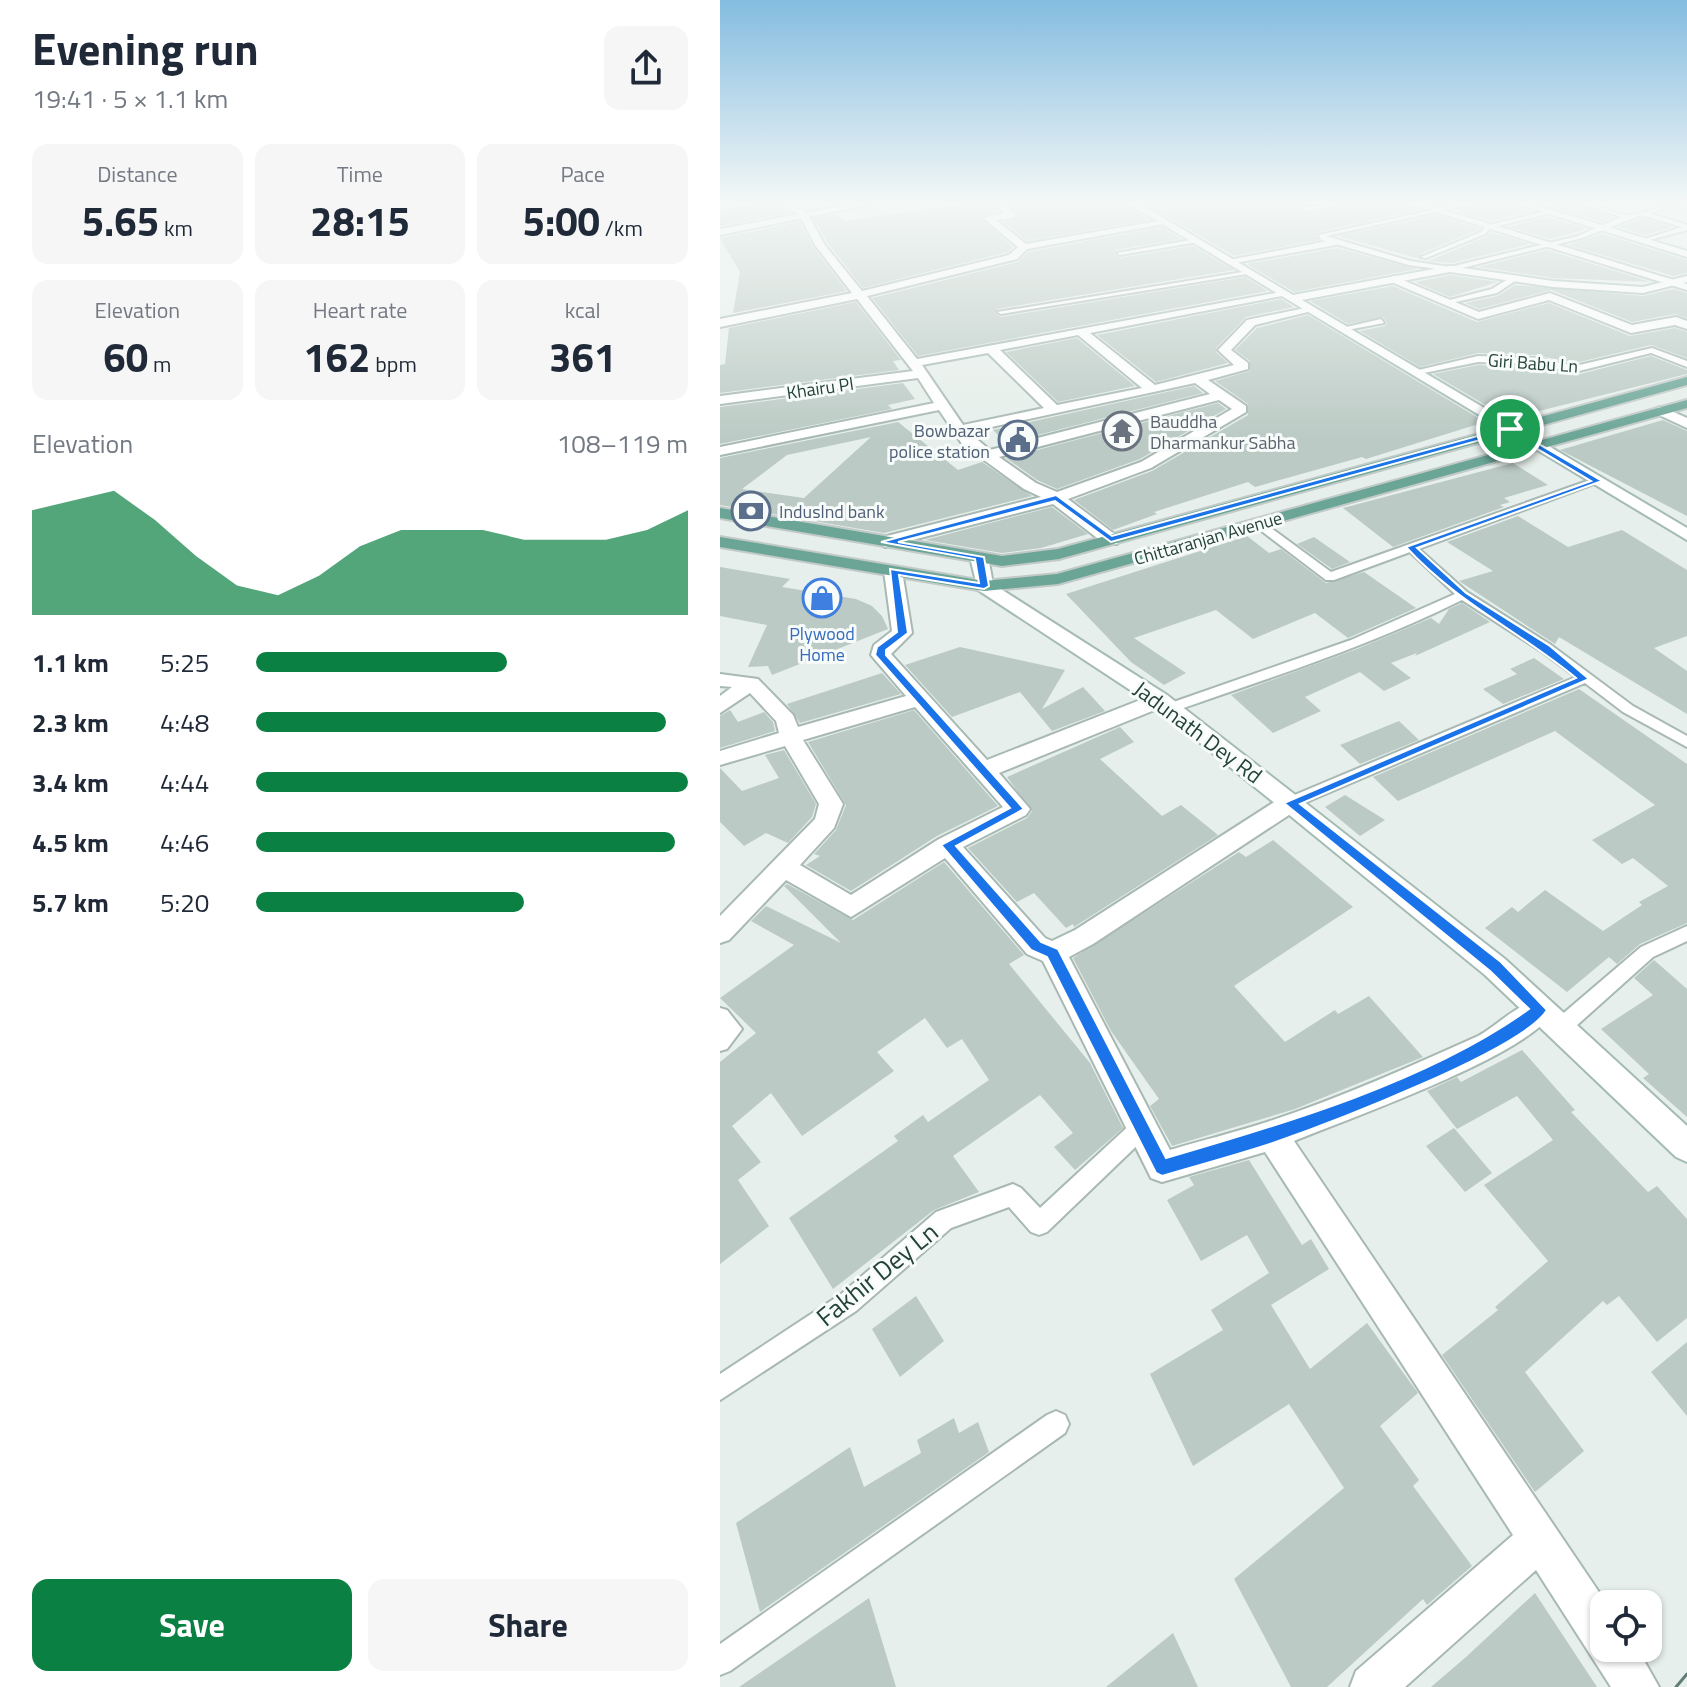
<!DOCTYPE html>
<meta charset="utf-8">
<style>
:root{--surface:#fff;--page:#f6f6f7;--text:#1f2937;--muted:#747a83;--accent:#0b8043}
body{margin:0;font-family:"Titillium Web",sans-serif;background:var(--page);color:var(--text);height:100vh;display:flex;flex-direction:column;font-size:30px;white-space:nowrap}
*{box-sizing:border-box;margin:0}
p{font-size:26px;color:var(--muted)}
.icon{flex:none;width:44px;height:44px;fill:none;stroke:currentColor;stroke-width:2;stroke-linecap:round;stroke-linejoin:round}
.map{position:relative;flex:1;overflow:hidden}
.side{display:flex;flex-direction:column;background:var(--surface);width:720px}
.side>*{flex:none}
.tools{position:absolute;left:870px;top:1590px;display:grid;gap:16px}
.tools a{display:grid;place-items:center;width:72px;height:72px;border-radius:16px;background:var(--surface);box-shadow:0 2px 6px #0004;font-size:40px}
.pin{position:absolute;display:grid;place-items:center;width:68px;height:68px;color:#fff;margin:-34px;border:4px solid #fff;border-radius:50%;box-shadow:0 2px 8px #0007}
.round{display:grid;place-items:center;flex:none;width:84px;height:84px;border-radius:16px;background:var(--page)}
.headline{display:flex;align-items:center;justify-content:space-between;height:136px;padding:0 32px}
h1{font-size:44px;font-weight:700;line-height:60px}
.metrics{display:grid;grid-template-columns:repeat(3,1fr);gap:12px;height:136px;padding:8px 32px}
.metrics div{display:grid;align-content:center;border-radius:16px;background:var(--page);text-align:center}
.metrics b{font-size:40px;font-weight:700}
.metrics small{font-size:22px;font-weight:400}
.metrics p{font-size:22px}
.chart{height:224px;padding:16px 32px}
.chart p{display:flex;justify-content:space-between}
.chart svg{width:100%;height:144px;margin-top:8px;fill:var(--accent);opacity:.7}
.primary-button{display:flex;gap:16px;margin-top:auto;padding:16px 32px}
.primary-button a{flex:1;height:92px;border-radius:16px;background:var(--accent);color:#fff;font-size:32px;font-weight:700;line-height:92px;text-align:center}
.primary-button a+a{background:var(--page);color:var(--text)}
ul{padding:0 32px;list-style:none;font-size:26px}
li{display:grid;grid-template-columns:128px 96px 1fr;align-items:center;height:60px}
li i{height:20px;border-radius:10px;background:var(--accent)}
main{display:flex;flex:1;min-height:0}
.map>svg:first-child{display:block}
.building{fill:#bbcac4;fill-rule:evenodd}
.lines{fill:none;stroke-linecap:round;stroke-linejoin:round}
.lane-casing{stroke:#a8b8b2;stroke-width:4}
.street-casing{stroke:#a8b8b2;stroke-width:4}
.secondary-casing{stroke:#a4bbb3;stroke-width:4}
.primary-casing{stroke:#c2cac8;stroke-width:4}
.lane{fill:#fff;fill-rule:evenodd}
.street{fill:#fff;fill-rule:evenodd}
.secondary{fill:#fff;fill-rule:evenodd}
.primary{fill:#6aa596;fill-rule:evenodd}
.tram{stroke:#5f7d75;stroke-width:3}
.route{fill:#1a73e8;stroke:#fff;stroke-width:2;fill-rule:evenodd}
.labels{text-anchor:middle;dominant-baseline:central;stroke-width:6;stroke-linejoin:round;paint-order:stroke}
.far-street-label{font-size:18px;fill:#24423a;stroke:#f7fbf9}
.far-worship-label{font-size:18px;fill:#5b616d;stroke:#f7fbf9;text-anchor:start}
.far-service-label{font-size:18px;fill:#4e5e75;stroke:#f7fbf9;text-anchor:end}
.far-shop-label{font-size:18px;fill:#366cbe;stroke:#f7fbf9}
.street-label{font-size:22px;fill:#24423a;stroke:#f7fbf9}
.near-street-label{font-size:26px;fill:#24423a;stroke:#f7fbf9}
</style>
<main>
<section class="side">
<div class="headline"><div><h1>Evening run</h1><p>19:41 · 5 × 1.1 km</p></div><a class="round"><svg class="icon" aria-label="share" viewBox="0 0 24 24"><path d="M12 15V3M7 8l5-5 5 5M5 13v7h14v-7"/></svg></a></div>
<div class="metrics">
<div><p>Distance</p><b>5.65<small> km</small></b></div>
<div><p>Time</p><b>28:15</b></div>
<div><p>Pace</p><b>5:00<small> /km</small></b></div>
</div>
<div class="metrics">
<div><p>Elevation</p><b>60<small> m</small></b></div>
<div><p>Heart rate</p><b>162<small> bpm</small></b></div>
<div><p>kcal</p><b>361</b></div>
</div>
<div class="chart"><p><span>Elevation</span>108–119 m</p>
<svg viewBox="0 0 160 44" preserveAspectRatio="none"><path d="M0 44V12L10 9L20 6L30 15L40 26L50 35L60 38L70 32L80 23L90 18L100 18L110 18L120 21L130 21L140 21L150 18L160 12V44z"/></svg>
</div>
<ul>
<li><b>1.1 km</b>5:25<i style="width:58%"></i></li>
<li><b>2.3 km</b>4:48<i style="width:95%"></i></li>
<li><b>3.4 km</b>4:44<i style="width:100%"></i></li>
<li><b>4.5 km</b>4:46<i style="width:97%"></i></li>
<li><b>5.7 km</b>5:20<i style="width:62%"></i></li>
</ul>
<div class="primary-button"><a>Save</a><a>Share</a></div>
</section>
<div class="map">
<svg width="967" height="1687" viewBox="0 0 967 1687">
<rect width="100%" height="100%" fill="#e6efeb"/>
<path class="building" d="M36,204H62L70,213L0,226V213Z
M246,204H271L278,211L260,218L293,247L288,252L143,288L107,242L94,219L116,214L124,221Z
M289,204H406L429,220L307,241L283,222L298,217L297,211Z
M426,204H568L590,214L623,204H687L699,210L598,232V240L514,256Z
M755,204H795L811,211L772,221L736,211Z
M823,204H861L893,217L882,222Z
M716,215L760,229L700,254V259L618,236Z
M828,217L867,229L831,239L788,227Z
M922,218L952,227L926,235L899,227Z
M80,222L93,247L127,291L13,313L20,272L0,238Z
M442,227L461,239L396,250L394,254L400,258L473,246L514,270L277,309L274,313L281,317L525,277L548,291L198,356L152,298L298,262L308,252Z
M770,232L810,244L732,263L708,261L766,237Z
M882,234L967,260V273L953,276L848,245Z
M617,248L697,269L574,292L527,264Z
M827,250L931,282L833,278L758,267Z
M730,275L778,282L730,297L695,282Z
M795,285L923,296L953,289L967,293V318L955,314L912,322L831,290L759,309L745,303L778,296Z
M673,286L757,322L829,303L910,336L955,328L967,332V358L931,345L855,363L814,355L758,353L700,367L640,331L665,326L667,323L663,317L628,324L590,301Z
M561,299L574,307L526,317L496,348V352L508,363L436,382L377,335Z
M136,302L181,360L173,361L179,370L0,393V365L5,364L9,328Z
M588,315L765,422L646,459L642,457L535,487L528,482L434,512L437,514L393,530L354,500L432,471L528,415V404L495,381L530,371V361L515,350L537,328Z
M357,338L415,386L338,402L286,352Z
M931,356L967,370V374L799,416H784L713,374L758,365L814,367L856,375Z
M183,383L195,399L168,405L172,409L0,444V407Z
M474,386L483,393L286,443L273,430Z
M498,403L506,409L420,459L337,489L317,480L286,458Z
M943,420L967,431V516L840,450Z
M178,422L238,470L262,462L312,496L164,533L0,505V458ZM151,437L84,498L22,489L67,455Z
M793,463L828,485L784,498L790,502L780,505L784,507L673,547L623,508Z
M332,507L368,534L321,548L282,553L205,540Z
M798,516L848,547L902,530L967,570V636L934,648L967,671V714L839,637L835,644L739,581L773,571L727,542Z
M527,536L549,553L561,549L606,583L644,572L696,608L628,638L595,613L533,639L496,610L414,638L466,673L444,685L411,662L346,594Z
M594,537L630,562L612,569L577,544Z
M0,567L70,579L62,587L136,599L152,606L162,616L168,629L52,675L48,666L28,667L47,625L0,616Z
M742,603L770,622L695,656L697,653L671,663L691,678L664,691L640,672L585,697L601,711L553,733L511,695L637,649L711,618L719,624L729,609Z
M240,647L345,670L322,709L363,687L385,711L332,731L300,692L232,717L185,665Z
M814,658L844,679L783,704L763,689L797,674L790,669Z
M162,673L181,694L80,723L67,704Z
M859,689L967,764V923L920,944L897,964L889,957L847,992L765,928L792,907L798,912L825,890L883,931L922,905L919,902L948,886L913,858L902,864L872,840L935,805L835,731L678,801L653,777Z
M10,710L18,722L44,712L53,722L55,731L0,748V716Z
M194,710L278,806L217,836L131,891L86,865L100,856L94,854L116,830L126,805L88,742Z
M679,721L699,740L640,764L620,745Z
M400,727L414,742L380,759L442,816L461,805L498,835L354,927L353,924L346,928L314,893L297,902L248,848L307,818L312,811L287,777Z
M64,750L96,804L92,817L68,843L46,833L24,846L0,822V768L22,791L59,778L45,755Z
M625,795L665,820L640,836L605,807Z
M553,840L633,907L514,986L565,1042L615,1010L618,1014L649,996L703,1057L575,1109L452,1146L430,1106L439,1099L391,1031L353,958L519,852L526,857Z
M224,862L304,955L289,964L370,1063L403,1128L355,1170L334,1147L353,1133L320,1095L233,1156L259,1192L214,1210L113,1289L69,1218L178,1141L174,1136L203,1115L208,1122L269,1080L242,1039L227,1048L205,1018L157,1052L174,1071L82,1136L51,1093L12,1126L41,1162L18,1180L49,1226L0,1264V1062L36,1033L0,998L74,945L31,921L46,906L121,943L64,886L67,884L133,920Z
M934,960L967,989V1117L923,1078L929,1074L881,1029L933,995L914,978Z
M802,1050L855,1110L851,1112L928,1192L937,1186L967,1219V1318L937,1342L899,1296L887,1305L883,1301L805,1372L864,1451L815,1492L722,1355L778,1310L775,1307L828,1261L764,1185L833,1140L797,1096L737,1129L707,1091L737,1077L741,1082Z
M734,1128L772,1173L745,1192L706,1146Z
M529,1160L582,1245L591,1239L609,1269L551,1305L590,1369L647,1323L698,1393L660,1426L699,1480L693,1486L752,1566L707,1605L703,1599L607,1687H571L514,1579L624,1488L569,1404L473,1466L430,1374L503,1330L491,1310L549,1273L527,1235L481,1261L447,1200L474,1185L469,1177Z
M196,1296L224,1341L180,1377L152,1329Z
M967,1342V1416L931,1372Z
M234,1418L239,1433L258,1422L269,1452L40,1612L16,1523L130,1447L144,1487L201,1453L197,1440Z
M815,1593L877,1687H711L746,1657Z
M149,1598L176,1687H19L60,1659Z
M453,1633L478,1687H386Z"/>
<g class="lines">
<g class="lane-casing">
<path id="lane" d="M16,204H33L0,210V206Z
M571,204L589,207L620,204L589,211Z
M740,204H752L606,236L690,261L730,267L858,236L901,217L864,204C879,204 893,215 908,215C925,215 941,204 959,204L929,213L967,225V230L922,242V240L962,227L922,215L862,238L730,271L689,265L601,240L599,235Z
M829,210L831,213L770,228L765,234L706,258L701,257L761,232L766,226Z
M476,239L478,242L400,255L397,253Z
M529,271L527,274L281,314L277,312Z
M791,277L798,279L777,293L726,304L722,302L772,289Z
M661,319L664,323L622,331L618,329Z
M932,348L967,361V367L931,353L855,372L814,364L758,362L694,375L690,372L758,356L814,358L855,366Z
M873,479L882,481L699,549L747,592L831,645L913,706L967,736V747L903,712L865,683L575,807H565L562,803L565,799L856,677L821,651L742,600C650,646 552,677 455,711H445L443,708L445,705L631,640L735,594L690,552L614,580H606L535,526V522H543L611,572Z
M967,926V941L933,957L846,1035L839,1037L832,1035L830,1029L832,1023L921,947Z
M0,1008L7,1010L22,1029L7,1049L0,1051Z
M421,1118L428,1121L431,1128L428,1135L327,1232L319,1235L311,1232L289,1207L231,1228L136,1311L0,1400V1374L120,1295L216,1212L293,1184L301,1188L320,1208L414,1121Z
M336,1411L345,1415L349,1424L345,1433L10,1671L0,1675V1644L327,1415Z"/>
</g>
<g class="street-casing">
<path id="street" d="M65,204H75L88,214L104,244L142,291L289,255L298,247L263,218L284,213L274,204H284L295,213V217L276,220L306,244L444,220L449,223L307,249L297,259L147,296L197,359L566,291L568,293L562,296L370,333L435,385L514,365L498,350L527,320L590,307L596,310L535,325L511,350L528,363V369L488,380L526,406V412L431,468L348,499L397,536L399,540L397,544H385L333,504L165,547L157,542L159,538L321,497L304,489L242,444L219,410L0,455V447L214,403L198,378L0,404V396L193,371L137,299L0,327V319L132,293L95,245L81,218ZM358,335L422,388L337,405L280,350ZM268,353L324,408L243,425L202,365ZM475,383L490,394L270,450L248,432ZM499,400L512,409L421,462L337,492L316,483L279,457Z
M690,204H704L967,284V290Z
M613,240L616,245L509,264L504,261Z
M673,276L759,312L830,293L912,325L956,317L967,321V329L955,325L911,333L829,300L758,319L669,281L668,279Z
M942,407L967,418V428L937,414V408Z
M173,566L182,571L192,633L171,654L267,760L433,695H447L450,700L447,705L279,773L310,809L306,815L243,847L325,938L332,941L355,930L562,797H578L582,803L578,809L373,944L349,957L450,1150C483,1140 517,1132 550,1121C620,1098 689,1067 756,1037C778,1027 805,993 830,1002L834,1010C813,1054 625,1120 574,1141L887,1604H884V1648H917L939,1687H891L816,1570L685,1687H630L636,1671L793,1535L545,1152L442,1182L431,1178L323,961L307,954L225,858L131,917L66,880L9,940L0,943V916L95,819L99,804L65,746L0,765V751L59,733L56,721L30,693L0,713V696L12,687L0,686V674L38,679L73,715L78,727L186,696L151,655L154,645L172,631L164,571ZM195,707L283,807L219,839L131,895L80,865L114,828L123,804L83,740Z"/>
</g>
<g class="secondary-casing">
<path id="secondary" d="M133,204H152L0,235V229Z
M409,204H420L573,295L730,266L833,281L923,287L967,276V282L923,293L833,287L730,272L582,300L967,528V540Z
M798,204H812L967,251V257Z
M259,552L268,557L273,584L447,695L578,797L785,959L967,1126V1162L956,1157L765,975L562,809L433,705L258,590L250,557Z"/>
</g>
<g class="primary-casing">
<path id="primary" d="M967,377V385L339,559L282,566L0,518V508L282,556L338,549Z
M967,400V408L338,584L264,591L0,547V537L264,581L337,574Z"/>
</g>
<use href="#lane" class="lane"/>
<use href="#street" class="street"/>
<use href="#secondary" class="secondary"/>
<use href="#primary" class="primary"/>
<path class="tram" d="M956,1687L967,1674"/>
</g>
<linearGradient id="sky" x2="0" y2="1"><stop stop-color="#84bce0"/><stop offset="0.46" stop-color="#f4f8f6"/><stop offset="1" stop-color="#f4f8f6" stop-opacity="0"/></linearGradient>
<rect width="967" height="440" fill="url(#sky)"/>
<path class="route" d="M790,427L882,481L697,548L746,593L830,646L869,679L580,804L781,962L827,1010C803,1050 605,1125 553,1143C517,1155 479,1165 442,1176L436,1173L327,957L311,950L221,845L290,808L155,655L157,647L177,632L170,569L259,583L255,559L161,542L336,495L392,536ZM789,432L871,481L686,547C735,601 800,632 856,678L564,803L770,971L809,1009C709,1081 564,1124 446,1158L338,949L321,942L236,846L304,809L166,655V650L188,633L179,575L264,589L269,586L264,557L178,542L335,501L391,542Z"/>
<defs>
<g id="temple-ring" transform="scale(2)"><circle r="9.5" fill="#f7fbf9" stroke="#6b7280" stroke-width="1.5"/><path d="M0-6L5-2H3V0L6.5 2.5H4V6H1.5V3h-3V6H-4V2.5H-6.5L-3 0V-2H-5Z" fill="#6b7280"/></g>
<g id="civic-ring" transform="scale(2)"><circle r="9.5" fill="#f7fbf9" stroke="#5c6f8a" stroke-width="1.5"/><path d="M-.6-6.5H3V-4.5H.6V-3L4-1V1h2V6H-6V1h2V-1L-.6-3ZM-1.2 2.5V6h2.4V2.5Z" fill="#5c6f8a"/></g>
<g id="bank-ring" transform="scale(2)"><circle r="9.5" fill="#f7fbf9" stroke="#5c6f8a" stroke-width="1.5"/><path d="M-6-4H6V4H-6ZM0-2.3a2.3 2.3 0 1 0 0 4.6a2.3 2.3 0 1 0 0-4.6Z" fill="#5c6f8a"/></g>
<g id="shop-ring" transform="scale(2)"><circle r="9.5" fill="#f7fbf9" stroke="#3f7fe0" stroke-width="1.5"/><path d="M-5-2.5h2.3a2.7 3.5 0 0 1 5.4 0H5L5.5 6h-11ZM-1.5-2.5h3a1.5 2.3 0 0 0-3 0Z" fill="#3f7fe0"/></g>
</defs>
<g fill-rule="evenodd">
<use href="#temple-ring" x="402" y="431"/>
<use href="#civic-ring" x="298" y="440"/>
<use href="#bank-ring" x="31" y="511"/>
<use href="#shop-ring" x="102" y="598"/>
</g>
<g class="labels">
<g class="far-street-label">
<text transform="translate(813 363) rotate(4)">Giri Babu Ln</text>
<text transform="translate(100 388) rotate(-8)">Khairu Pl</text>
<text transform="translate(488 538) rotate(-16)">Chittaranjan Avenue</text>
</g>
<g class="far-worship-label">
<text x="430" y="421">Bauddha<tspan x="430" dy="21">Dharmankur Sabha</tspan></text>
</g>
<g class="far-service-label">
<text x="270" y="430">Bowbazar<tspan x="270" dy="21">police station</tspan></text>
<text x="59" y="511" text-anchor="start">Induslnd bank</text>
</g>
<g class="far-shop-label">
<text x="102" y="633">Plywood<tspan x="102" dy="21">Home</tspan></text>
</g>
<g class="street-label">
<text transform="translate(478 732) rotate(37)">Jadunath Dey Rd</text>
</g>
<g class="near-street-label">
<text transform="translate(157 1274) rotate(-39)">Fakhir Dey Ln</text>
</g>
</g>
</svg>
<div class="tools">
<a><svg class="icon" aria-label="locate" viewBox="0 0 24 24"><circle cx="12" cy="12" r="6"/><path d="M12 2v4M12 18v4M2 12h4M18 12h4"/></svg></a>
</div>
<div class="pin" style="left:790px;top:429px;background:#1e9e55"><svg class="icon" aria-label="arrive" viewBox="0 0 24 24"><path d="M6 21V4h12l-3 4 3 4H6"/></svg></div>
</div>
</main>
